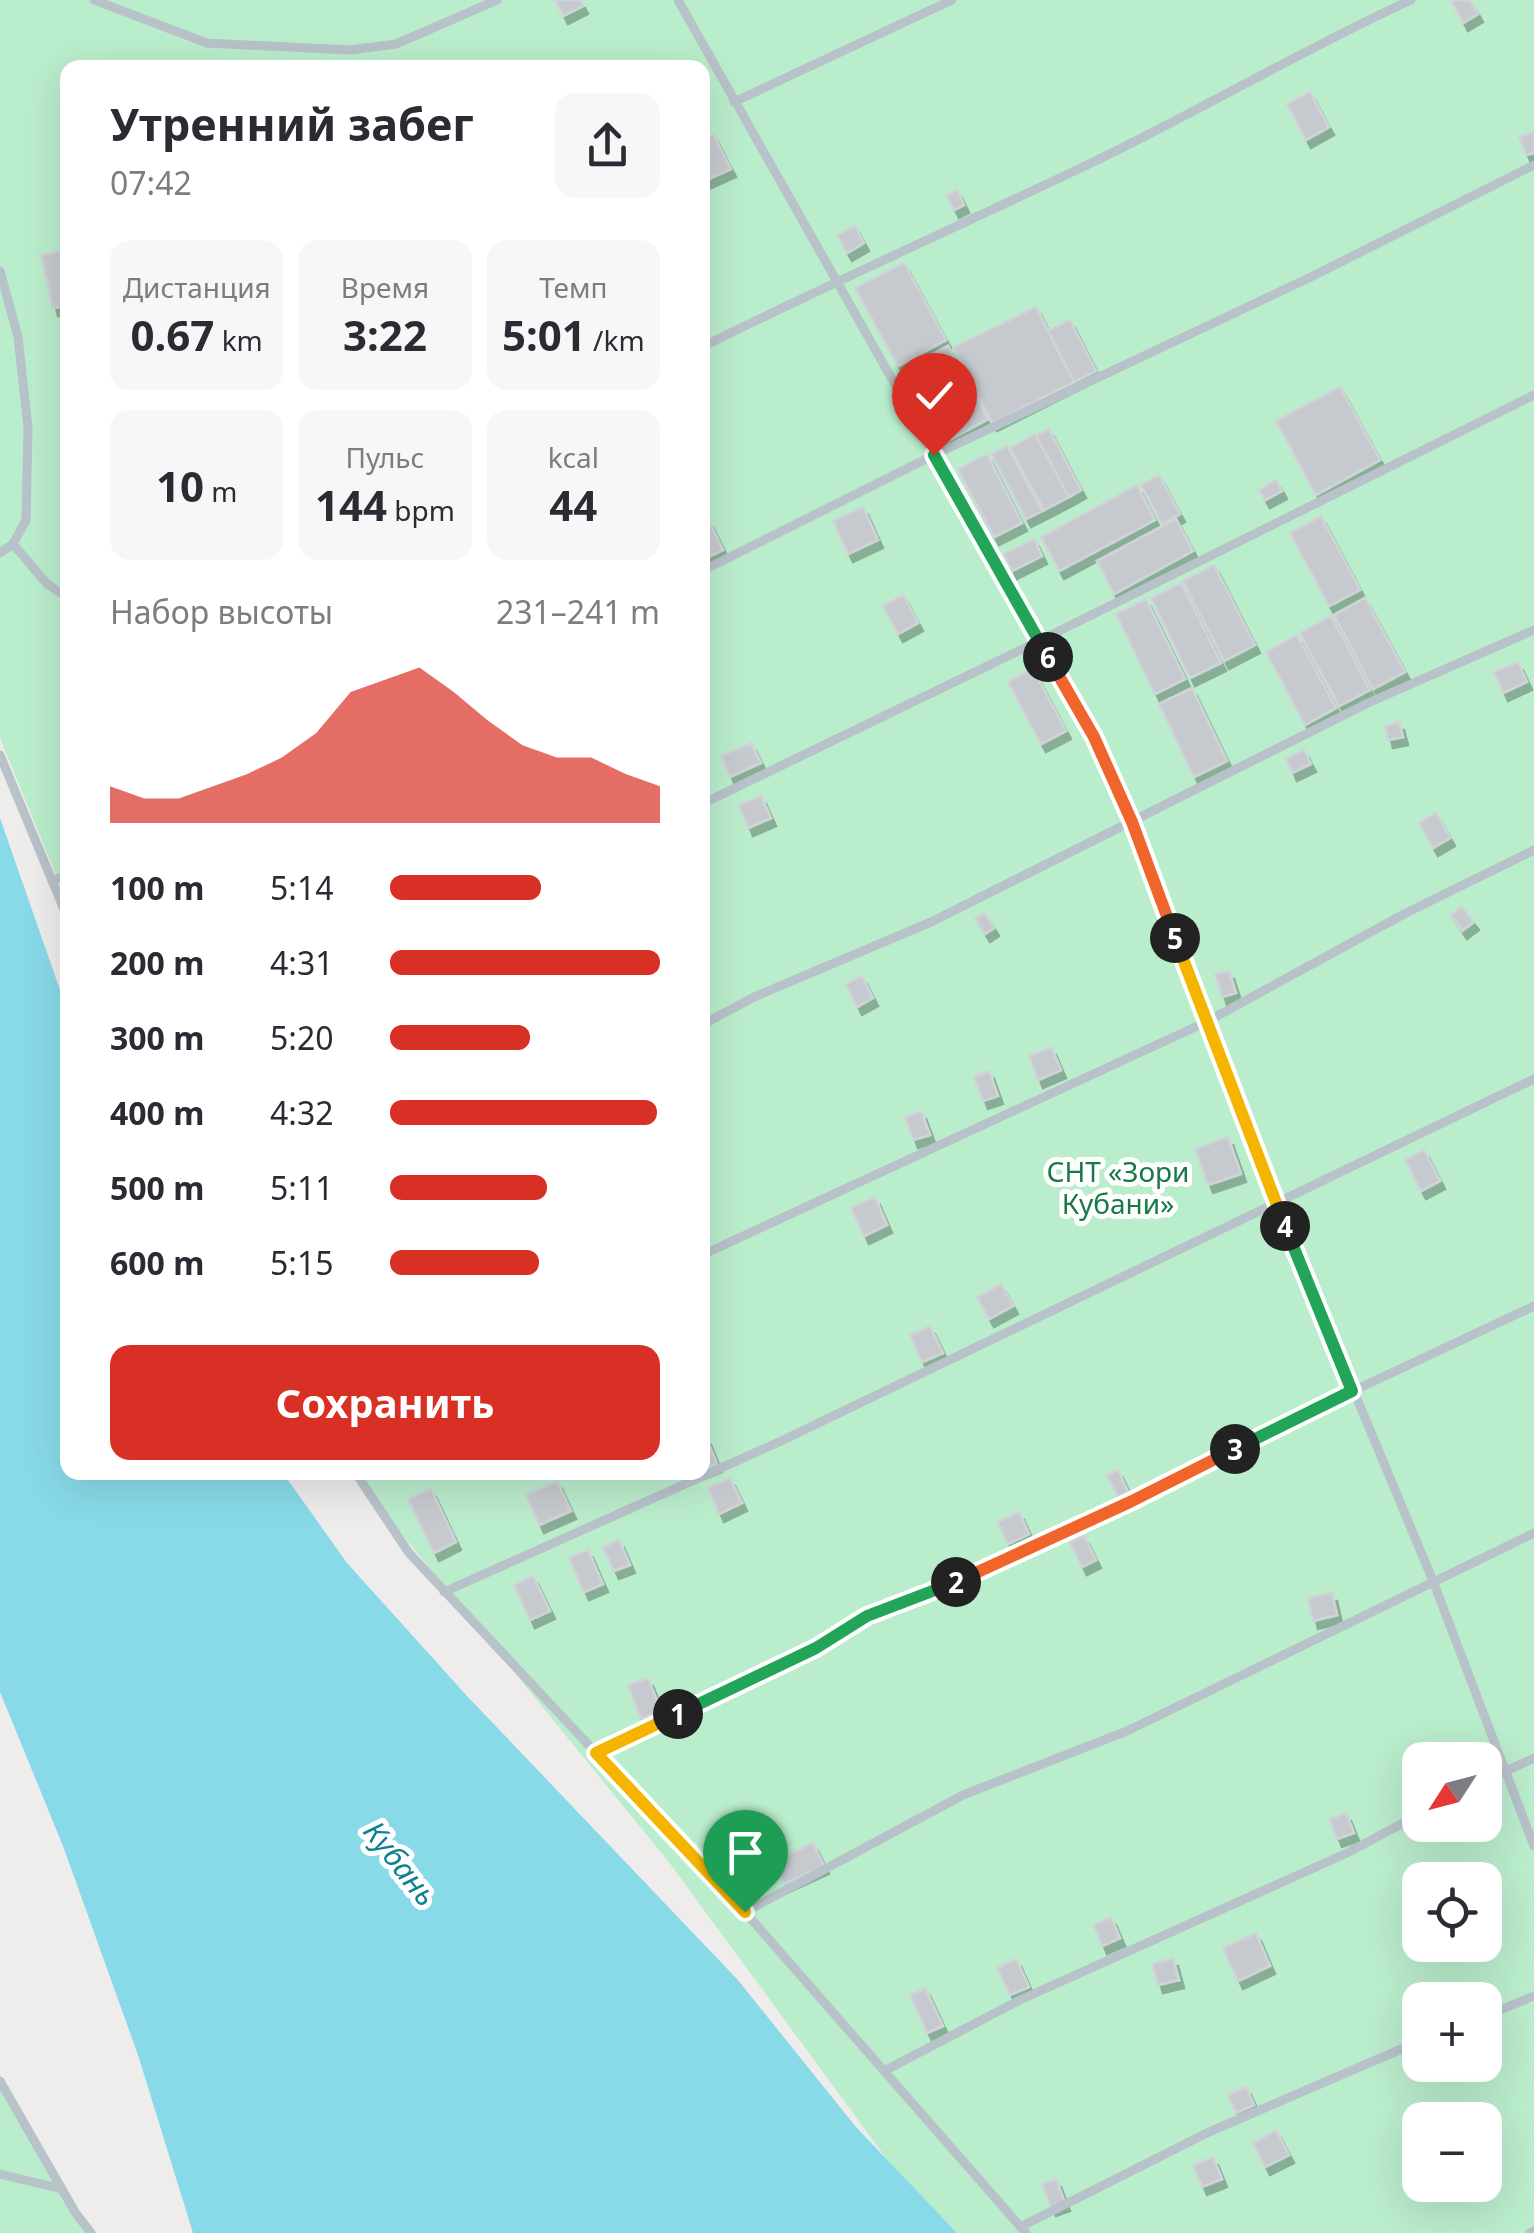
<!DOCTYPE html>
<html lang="ru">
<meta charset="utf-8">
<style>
:root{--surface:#fff;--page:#f7f7f7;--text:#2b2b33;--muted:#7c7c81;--accent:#d93025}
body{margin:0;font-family:"Noto Sans",sans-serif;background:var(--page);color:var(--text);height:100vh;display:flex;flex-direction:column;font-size:38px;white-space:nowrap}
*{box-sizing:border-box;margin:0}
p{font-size:32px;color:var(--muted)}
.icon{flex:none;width:55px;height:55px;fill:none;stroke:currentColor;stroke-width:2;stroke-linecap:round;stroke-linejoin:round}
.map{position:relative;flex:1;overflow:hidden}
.panel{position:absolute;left:60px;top:60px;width:650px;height:1420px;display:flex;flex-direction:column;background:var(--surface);border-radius:20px;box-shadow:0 10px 40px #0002}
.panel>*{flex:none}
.needle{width:65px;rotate:234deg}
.tools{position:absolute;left:1402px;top:1742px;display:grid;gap:20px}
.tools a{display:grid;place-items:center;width:100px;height:100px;border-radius:20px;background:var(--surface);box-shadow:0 10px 40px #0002;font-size:50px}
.pin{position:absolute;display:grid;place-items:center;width:85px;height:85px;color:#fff;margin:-102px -42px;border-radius:50% 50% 50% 0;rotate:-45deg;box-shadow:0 0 10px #0007}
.pin .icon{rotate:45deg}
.km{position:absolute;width:50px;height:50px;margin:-25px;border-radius:50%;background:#222;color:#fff;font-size:28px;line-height:50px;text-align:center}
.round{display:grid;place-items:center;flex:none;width:105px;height:105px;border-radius:20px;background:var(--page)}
.summary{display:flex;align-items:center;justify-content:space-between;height:170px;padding:0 50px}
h1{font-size:45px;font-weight:700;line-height:75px}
.stats{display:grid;grid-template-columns:repeat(3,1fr);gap:15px;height:170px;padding:10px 50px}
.stats div{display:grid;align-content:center;border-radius:20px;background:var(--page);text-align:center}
.stats b{font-size:42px;font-weight:700}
.stats small{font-size:28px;font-weight:400}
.stats p{font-size:28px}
.chart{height:280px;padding:20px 50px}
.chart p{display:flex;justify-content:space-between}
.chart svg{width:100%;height:180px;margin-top:10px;fill:var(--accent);opacity:.7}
.primary-button{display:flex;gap:20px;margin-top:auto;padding:20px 50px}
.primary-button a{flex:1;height:115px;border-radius:20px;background:var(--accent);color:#fff;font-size:40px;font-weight:700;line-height:115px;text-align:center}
ul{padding:0 50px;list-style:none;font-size:32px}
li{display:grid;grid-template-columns:160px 120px 1fr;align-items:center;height:75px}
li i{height:25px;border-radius:12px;background:var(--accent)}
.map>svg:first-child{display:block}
.green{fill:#baedcc;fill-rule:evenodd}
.water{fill:#88dae9}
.building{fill:#c6cacf;stroke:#d0d3d8;stroke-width:2.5;filter:url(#shadow)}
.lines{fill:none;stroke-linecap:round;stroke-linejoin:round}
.lane{stroke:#b8c2c9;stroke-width:9}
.split-1-casing{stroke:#fff;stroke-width:20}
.split-2-casing{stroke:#fff;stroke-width:20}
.split-3-casing{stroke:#fff;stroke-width:20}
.split-4-casing{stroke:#fff;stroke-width:20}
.split-5-casing{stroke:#fff;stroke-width:20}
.split-6-casing{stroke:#fff;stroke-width:20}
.split-7-casing{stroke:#fff;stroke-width:20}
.split-1{stroke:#f5b400;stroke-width:12}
.split-2{stroke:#22a559;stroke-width:12}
.split-3{stroke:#f0652b;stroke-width:12}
.split-4{stroke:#22a559;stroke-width:12}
.split-5{stroke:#f5b400;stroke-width:12}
.split-6{stroke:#f0652b;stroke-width:12}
.split-7{stroke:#22a559;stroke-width:12}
.labels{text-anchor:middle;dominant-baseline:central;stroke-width:10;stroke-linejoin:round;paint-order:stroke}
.park-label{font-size:28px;fill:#187944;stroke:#fff}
.water-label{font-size:30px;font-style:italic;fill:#0f7f94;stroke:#fff}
</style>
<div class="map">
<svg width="1534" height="2233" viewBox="0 0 1534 2233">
<defs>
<filter id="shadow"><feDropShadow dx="5" dy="8" stdDeviation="0" flood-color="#0004"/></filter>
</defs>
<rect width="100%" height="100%" fill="#efecec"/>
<path class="green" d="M0,0H1534V2233H941L668,1861L352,1473L702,1472V68H68L67,902L0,738ZM1420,1760H1485V1825H1420ZM1420,1880H1485V1945H1420ZM1420,2000H1485V2065H1420ZM1420,2120H1485V2185H1420Z
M0,2081L62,2189L94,2233H0Z"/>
<path class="water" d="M0,818L67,1010L68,1472L283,1473L347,1563L467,1696L737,1979L856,2127L957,2233H193L138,2055L63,1846L0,1692Z"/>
<path class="building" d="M555,0H580L583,6L563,16Z
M1456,0H1470L1478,14L1463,23L1452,2Z
M1310,92L1329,127L1306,140L1287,104Z
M1534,132V153L1526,155L1519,137Z
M713,134L731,169L702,182V139Z
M957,190L964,205L954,210L947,195Z
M855,226L864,243L847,253L837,235Z
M68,249V305L53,308L41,255Z
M904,263L946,340L898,366L855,288Z
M1036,307L1074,382L992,423L954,347Z
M1070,320L1096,371L1074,382L1048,331Z
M948,346L988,419L944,443L904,370Z
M1340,387L1380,460L1316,495L1276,421Z
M1049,429L1081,490L1069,497L1036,436Z
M1035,434L1069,497L1044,510L1010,448Z
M1007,446L1042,511L1026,519L991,454Z
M987,454L1022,523L994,537L958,469Z
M1159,475L1180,514L1162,524L1141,485Z
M1276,480L1282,491L1265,500L1259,490Z
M1137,485L1155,520L1059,571L1041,537Z
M863,507L878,540L848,554L833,521Z
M1321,516L1360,590L1329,606L1290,533Z
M708,519L723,550L702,560V521Z
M1176,519L1193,551L1114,594L1097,561Z
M1034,539L1042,556L1012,571L1004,554Z
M1214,565L1255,645L1224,661L1183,581Z
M1181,583L1221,663L1190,678L1151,598Z
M903,595L918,623L898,634L883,606Z
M1365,598L1405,672L1373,689L1334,615Z
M1146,599L1185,679L1155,694L1116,614Z
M1331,616L1370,690L1339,706L1300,633Z
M1297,635L1336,708L1305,725L1266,652Z
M1518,662L1527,682L1503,693L1494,672Z
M1033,669L1066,731L1041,744L1008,682Z
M1192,688L1227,761L1194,777L1159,704Z
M1399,722L1403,737L1388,740L1385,726Z
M751,743L761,763L730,777L721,756Z
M1304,750L1311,764L1292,773L1286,759Z
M761,796L771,818L748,828L739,805Z
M1436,813L1450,838L1433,848L1419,823Z
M1462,907L1474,922L1462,931L1451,915Z
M985,913L994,928L985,934L975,918Z
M1229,971L1236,993L1222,997L1215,974Z
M862,976L873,998L857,1007L846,984Z
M1051,1047L1061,1070L1038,1080L1029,1056Z
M989,1071L998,1096L983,1101L974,1077Z
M921,1111L930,1135L913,1140L905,1117Z
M1228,1137L1241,1174L1208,1185L1195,1149Z
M1424,1150L1440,1181L1421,1191L1405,1160Z
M875,1197L887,1225L864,1236L851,1208Z
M1001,1284L1013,1306L989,1319L977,1297Z
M930,1326L943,1353L922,1362L910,1335Z
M706,1437L717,1464L702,1470V1439Z
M1118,1470L1128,1492L1118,1497L1107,1475Z
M730,1478L742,1503L719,1514L708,1488Z
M557,1481L571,1511L539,1525L526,1495Z
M431,1489L456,1542L434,1553L408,1499Z
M1019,1512L1029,1534L1008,1544L997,1522Z
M1084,1536L1096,1560L1082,1567L1070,1543Z
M619,1540L630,1565L614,1571L603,1547Z
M588,1550L603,1584L584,1592L569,1558Z
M533,1576L550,1611L530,1620L514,1585Z
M1332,1593L1337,1615L1313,1621L1308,1598Z
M648,1678L661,1711L641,1719L628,1685Z
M1346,1813L1354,1833L1337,1839L1329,1819Z
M813,1843L824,1866L784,1884L774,1861Z
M1111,1917L1120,1938L1102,1946L1094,1925Z
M1256,1933L1270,1966L1238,1981L1223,1948Z
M1173,1958L1179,1980L1158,1985L1152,1964Z
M1016,1959L1029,1987L1010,1995L997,1968Z
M925,1988L943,2026L927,2033L910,1995Z
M1246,2087L1254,2105L1236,2113L1228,2095Z
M1276,2130L1289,2155L1265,2167L1253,2143Z
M1213,2157L1222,2179L1202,2187L1193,2165Z
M1056,2179L1065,2203L1051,2208L1042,2184Z"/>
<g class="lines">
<path class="lane" d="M94,0L207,43L350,50L396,44L497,0
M678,0L1094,737L1132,822L1276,1204L1433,1581L1534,1846
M734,102L952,0
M0,271L18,337L28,428L26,520L13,544L0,553
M702,347C829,284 959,226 1087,165C1196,113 1300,51 1411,0
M13,544L47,584L68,598
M702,571L934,455L1313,276L1534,165
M0,755L68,919
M702,804L1039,641L1534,395
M52,881L68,874
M702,1025L754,997L931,922L1368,703L1534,630
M702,1255L1206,1022L1406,913L1534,850
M355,1472L409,1553L745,1912L1026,2233
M444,1592L779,1442L1534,1079
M596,1753L816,1648L867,1616L955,1582L1130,1502L1353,1391L1534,1306
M1485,1781L1534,1758
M745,1912L963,1795L1127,1731L1534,1533
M1485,2016L1534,1996
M884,2071L1020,2000L1347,1853L1420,1814
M0,2081L75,2212L91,2233
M0,2174L62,2189
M1020,2227L1209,2132L1420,2041
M1530,2233L1534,2231"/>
</g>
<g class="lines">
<g class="split-1-casing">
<path id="split-1" d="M678,1714L596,1753L745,1912"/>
</g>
<g class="split-2-casing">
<path id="split-2" d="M678,1714L816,1648L867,1616L956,1582"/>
</g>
<g class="split-3-casing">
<path id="split-3" d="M956,1582L1130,1502L1235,1449"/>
</g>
<g class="split-4-casing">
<path id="split-4" d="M1235,1449L1352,1391L1285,1226"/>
</g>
<g class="split-5-casing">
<path id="split-5" d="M1175,938L1285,1226"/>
</g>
<g class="split-6-casing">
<path id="split-6" d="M1048,657L1094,737L1132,822L1175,938"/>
</g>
<g class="split-7-casing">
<path id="split-7" d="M934,455L1048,657"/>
</g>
<use href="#split-1" class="split-1"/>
<use href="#split-2" class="split-2"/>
<use href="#split-3" class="split-3"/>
<use href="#split-4" class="split-4"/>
<use href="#split-5" class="split-5"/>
<use href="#split-6" class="split-6"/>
<use href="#split-7" class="split-7"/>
</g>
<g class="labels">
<g class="park-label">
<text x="1118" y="1171">СНТ «Зори<tspan x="1118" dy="32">Кубани»</tspan></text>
</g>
<g class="water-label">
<text transform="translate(401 1863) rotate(52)">Кубань</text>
</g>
</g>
</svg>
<div class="tools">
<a><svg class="needle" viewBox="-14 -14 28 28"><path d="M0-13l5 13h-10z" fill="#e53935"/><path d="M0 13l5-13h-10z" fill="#7c7c81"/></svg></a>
<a><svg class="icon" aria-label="locate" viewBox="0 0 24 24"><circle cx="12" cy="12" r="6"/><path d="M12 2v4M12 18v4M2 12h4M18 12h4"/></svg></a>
<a>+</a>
<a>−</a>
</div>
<div class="pin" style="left:745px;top:1912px;background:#1e9e55"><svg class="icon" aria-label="arrive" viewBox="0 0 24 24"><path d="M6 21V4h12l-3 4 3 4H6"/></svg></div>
<div class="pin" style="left:934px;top:455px;background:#d93025"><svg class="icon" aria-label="check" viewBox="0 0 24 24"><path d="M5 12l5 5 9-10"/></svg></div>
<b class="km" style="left:678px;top:1714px">1</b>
<b class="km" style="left:956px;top:1582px">2</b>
<b class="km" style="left:1235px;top:1449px">3</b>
<b class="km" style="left:1285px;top:1226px">4</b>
<b class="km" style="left:1175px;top:938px">5</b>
<b class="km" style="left:1048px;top:657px">6</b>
<section class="panel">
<div class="summary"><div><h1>Утренний забег</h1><p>07:42</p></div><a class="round"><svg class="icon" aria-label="share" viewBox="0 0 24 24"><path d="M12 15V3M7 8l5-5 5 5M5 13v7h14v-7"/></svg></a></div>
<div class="stats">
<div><p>Дистанция</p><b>0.67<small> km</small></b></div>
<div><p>Время</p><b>3:22</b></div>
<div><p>Темп</p><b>5:01<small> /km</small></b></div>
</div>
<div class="stats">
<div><b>10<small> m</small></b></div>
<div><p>Пульс</p><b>144<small> bpm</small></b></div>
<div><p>kcal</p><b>44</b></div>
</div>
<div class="chart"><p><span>Набор высоты</span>231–241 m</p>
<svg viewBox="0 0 160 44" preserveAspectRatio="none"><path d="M0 44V35L10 38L20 38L30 35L40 32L50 28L60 22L70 12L80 9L90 6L100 12L110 19L120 25L130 28L140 28L150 32L160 35V44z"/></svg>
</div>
<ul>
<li><b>100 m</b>5:14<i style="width:56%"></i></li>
<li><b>200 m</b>4:31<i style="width:100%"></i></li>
<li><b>300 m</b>5:20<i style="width:52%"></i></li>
<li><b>400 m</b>4:32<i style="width:99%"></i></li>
<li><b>500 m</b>5:11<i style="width:58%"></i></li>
<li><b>600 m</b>5:15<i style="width:55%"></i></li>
</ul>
<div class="primary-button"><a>Сохранить</a></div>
</section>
</div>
